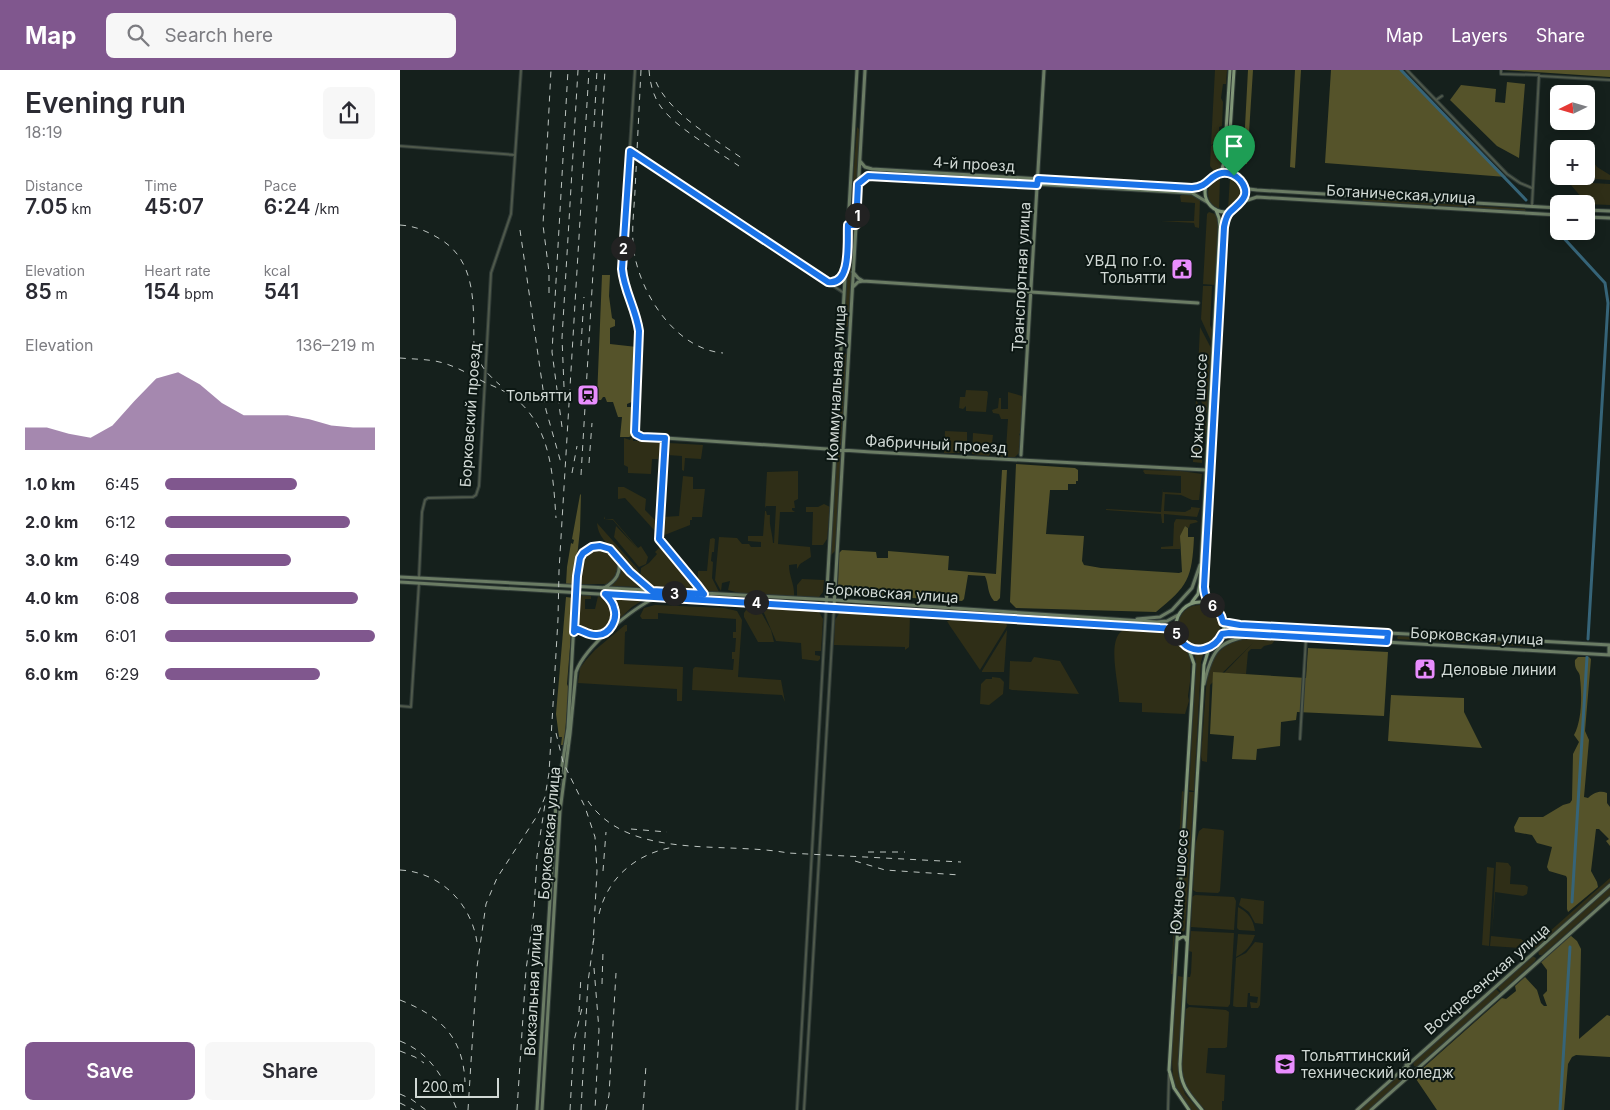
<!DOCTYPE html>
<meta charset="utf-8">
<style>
:root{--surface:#fff;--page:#f7f7f7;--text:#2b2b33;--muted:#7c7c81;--accent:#80578e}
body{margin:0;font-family:Inter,sans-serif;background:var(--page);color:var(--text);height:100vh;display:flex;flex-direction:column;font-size:19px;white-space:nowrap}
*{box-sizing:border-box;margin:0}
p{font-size:16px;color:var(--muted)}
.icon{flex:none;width:28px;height:28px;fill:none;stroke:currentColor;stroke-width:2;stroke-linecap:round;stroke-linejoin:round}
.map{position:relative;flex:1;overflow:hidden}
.details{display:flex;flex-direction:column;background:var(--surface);width:400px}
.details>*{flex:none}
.needle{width:32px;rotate:265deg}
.tools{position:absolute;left:1150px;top:15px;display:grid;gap:10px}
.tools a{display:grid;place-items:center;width:45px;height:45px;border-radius:8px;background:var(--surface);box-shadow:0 2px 12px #0003;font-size:25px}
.scale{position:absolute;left:15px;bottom:12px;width:84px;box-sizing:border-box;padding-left:5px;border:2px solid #d1d9d5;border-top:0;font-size:14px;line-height:18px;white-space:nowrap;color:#d1d9d5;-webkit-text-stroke:4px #0c1713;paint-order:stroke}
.pin{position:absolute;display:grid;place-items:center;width:42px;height:42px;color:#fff;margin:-51px -21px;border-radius:50% 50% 50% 0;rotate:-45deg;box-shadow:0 0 5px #0007}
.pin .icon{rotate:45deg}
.km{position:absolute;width:25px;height:25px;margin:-12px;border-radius:50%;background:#222;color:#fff;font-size:14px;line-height:25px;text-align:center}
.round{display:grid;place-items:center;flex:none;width:52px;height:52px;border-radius:8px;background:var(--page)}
.summary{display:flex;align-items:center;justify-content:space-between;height:85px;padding:0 25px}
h1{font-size:28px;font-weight:600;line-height:38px}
.metrics{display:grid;grid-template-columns:repeat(3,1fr);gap:8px;height:85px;padding:5px 25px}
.metrics div{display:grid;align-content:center}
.metrics b{font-size:21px;font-weight:600}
.metrics small{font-size:14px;font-weight:400}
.metrics p{font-size:14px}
.chart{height:140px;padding:10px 25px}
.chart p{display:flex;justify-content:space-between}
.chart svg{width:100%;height:90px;margin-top:5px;fill:var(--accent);opacity:.7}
.action{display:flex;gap:10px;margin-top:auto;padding:10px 25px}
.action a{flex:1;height:58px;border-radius:8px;background:var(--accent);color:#fff;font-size:20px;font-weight:600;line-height:58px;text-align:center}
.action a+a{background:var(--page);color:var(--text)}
ul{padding:0 25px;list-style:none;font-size:16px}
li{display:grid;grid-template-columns:80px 60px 1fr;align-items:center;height:38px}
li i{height:12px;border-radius:6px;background:var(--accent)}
header{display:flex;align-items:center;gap:30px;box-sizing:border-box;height:70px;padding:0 25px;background:var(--accent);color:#fff}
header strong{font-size:24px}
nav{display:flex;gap:28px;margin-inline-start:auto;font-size:18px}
.search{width:350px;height:45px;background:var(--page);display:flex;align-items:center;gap:12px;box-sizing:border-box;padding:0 18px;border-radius:8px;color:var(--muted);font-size:19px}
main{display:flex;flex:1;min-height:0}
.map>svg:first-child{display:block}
.green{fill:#2f2e17}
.forest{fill:#55532a}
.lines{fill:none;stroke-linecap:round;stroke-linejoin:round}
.canal{stroke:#366478;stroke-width:3}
.street-casing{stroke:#2f3a36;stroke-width:4}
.secondary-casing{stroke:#2f3a36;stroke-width:5}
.primary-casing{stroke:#2f3a36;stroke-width:5}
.street{stroke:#4f594b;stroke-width:2}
.secondary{stroke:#6b7c64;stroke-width:3}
.primary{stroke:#809677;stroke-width:3}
.rail{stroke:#bdc5c1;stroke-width:1;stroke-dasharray:6 6;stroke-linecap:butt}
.secondary-bridge-casing{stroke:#2f3a36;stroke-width:5;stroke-linecap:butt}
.secondary-bridge{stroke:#6b7c64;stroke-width:3}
.route-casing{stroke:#fff;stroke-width:10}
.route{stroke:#1a73e8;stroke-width:6}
.labels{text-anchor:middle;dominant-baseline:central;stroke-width:4;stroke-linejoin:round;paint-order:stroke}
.street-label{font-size:15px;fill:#d1d9d5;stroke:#0c1713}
.poi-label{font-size:15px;fill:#d1d9d5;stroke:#0c1713;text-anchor:end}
</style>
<header>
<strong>Map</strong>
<div class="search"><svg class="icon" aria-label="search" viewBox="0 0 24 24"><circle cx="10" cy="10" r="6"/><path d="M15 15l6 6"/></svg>Search here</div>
<nav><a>Map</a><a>Layers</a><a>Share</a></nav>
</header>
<main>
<section class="details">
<div class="summary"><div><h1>Evening run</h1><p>18:19</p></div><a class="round"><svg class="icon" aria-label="share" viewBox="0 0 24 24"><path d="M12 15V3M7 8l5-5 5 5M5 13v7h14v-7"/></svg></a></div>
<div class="metrics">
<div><p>Distance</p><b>7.05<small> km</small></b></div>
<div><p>Time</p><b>45:07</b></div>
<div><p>Pace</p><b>6:24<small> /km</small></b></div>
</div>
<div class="metrics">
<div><p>Elevation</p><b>85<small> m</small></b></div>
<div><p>Heart rate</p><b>154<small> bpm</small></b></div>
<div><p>kcal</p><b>541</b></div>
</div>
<div class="chart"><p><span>Elevation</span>136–219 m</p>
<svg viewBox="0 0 160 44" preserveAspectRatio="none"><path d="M0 44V33L10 33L20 36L30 38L40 32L50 20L60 9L70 6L80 12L90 21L100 27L110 27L120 27L130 29L140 32L150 33L160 33V44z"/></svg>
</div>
<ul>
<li><b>1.0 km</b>6:45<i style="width:63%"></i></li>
<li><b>2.0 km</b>6:12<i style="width:88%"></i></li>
<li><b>3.0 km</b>6:49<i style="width:60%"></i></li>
<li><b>4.0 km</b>6:08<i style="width:92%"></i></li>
<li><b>5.0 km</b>6:01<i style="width:100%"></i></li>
<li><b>6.0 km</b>6:29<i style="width:74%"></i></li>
</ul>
<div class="action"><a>Save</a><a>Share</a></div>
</section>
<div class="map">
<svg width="1210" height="1040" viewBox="0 0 1210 1040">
<rect width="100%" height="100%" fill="#15201c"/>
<path class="green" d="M815,0H827L826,14H823L821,28L823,32L822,56L819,57V61L821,62V68L811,75Z
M457,57L460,60L455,150L453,152L450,149Z
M823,68L821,96L818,100L814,101L810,96L811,76Z
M1186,82L1197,97L1210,105V110L1195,109V99L1192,98L1191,107L1175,108V106H1186Z
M817,108H820L819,139L811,134C806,125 807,115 817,108Z
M830,108C845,113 843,135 828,139Z
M1173,112L1210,114V135L1187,134L1171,115Z
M783,124H792L800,129L799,158L795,157L794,153L761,151H794L795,133L781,132L780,126Z
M963,129L1125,139L1126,141L1124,142L962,132Z
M809,142L815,144L819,150L815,215L803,214L807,144Z
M451,158L454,160L449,256L446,257L444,255L449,160Z
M803,216H812L810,255L812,260L811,271L801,249Z
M800,257L811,278L807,344L797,322Z
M443,283L447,284L442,374L439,376L437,374Z
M566,320L587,321L588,323L586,342L566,341V336L563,339L559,338L560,327H565Z
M608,322L622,326L623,328L621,361L619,365L621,366L620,382L615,387H596L595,384L596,379H606L608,349H601L599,344L593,343L592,340L598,338L599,328H601V339H608Z
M796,329L807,354L806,363L803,368L802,393L793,392V391Z
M545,361L567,362V381H562V383H544Z
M573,363L593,365L591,382L589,386L572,384Z
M233,367V371H260L263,372L262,384H259L258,389H252L251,404L228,403V397L224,395V368L230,370L231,368Z
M269,373L303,375L301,389L285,388L284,401L282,400V386L267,385L266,399H265L266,376Z
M439,382L441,384L435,481L430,486L436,384Z
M744,400L781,401L802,404L799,430H792L781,425L765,424L764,441L785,442L791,439V437L800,438L797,447L764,444V453H762L761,444L706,440V439L761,442L763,418V422L781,423V406L745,404L743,401Z
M398,401V429L394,431L395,438H392V440L395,442H380L378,474L410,477L411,487L400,494L397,499V494L389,495C389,507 395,515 394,527L343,524L328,520L330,511L322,513L321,521L315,510L319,467L337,468L342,474H349L351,477H361V472L348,471V466H363L365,441H366L367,445H370C369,456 372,461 373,473H374L376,436H366L365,438L367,402Z
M283,406L293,407V419H305L302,447H292V450H290V455L262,466L263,447L279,446Z
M218,417H224L246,429L245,440L256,451L258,457L256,460H254L225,428L218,429Z
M424,434L430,437L427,469L423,475H412L413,442H406V437H418Z
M204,446L205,449H213L238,478L241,476L248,487L246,494L239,497L214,467L216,456L238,479L213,450L204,449Z
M776,449L796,450L798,452L790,454L789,458L785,456L780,474V479H761V477L773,476L774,453Z
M197,453L237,498L239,501L238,507C230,499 224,490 216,482C207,473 198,467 197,453Z
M313,468L315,469L314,482H312L311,491L313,492L312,508L319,522L308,523C299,518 297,511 298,501H307L310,469Z
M261,476L297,518V521L254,518L240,510L241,498L249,493L257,484L255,482Z
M193,480C217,478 227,500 207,514H180C181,499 180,489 193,480Z
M222,495L242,517L211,516L219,507Z
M402,509L424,510L423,522L419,527L397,526V515Z
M179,525L191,526V529H185V539H195L198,526L206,528C215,541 213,552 203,562C192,564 185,562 178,554Z
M211,527L243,528V530L232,537L218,550L217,537Z
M778 556a21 21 0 1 1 42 0a21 21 0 1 1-42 0Z
M255,535L324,538L337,541L342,550L338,607L381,610L385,632L382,625L292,620L293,599L295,597L333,600L334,589H332V582H335L336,568H333V562H336V549L258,543V549H242L240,546L244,538Z
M368,539H385L419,542L423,549L421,581H415V585L420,586V589L418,591L402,589L401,573L376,571L364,543V541Z
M346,540L349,541L350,543L361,542L371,560L374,572H358L344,547V543Z
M440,542L510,544L509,577L505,580V577L434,575L435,550Z
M555,549L606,553L607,556L580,600L550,556L547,551Z
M225,555H227V561L225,562L224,594L283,597L282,631H277V619L178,613L180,598L186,590L195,580Z
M743,557L769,561L787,581L791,588L790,612L788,626L789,631L785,644L742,642V633L719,632C720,616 704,565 726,559C731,558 737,559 742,559Z
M607,560L604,602H582V601Z
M998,566L1135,574V577L998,569L997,568Z
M837,569L874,568L875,570L872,574L864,576L861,579H851L848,582L846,604L824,603L853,573L810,615L807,692L802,691L801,686L806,618L809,595L813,588L824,577Z
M794,582H804L801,592L794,721L789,720L796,593Z
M634,587L660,591L679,624L612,620L609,619L610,591L631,592Z
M592,607L600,608L604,612L603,624L589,635L580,634L581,614L586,609H592Z
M782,721L784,722L773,885V904H771Z
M789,722H794L785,860L783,862L780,859Z
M803,758L822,760L824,761L820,821L818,823L796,822L793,820L795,776L799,761Z
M1096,792L1108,793L1111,797L1110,814L1125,815L1128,817L1127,824L1123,826L1095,822L1092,865Z
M1087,797L1094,798L1089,876L1082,875Z
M1210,808V813L1136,878H1131Z
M1210,817V825L1142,885H1139L1138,881Z
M795,825L834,827L836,831L834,860L791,857L792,827Z
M841,828L864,831L863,854L855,853L849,842L839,835Z
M838,837C849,843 853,849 855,861L839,860L837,858Z
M791,861L834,863L830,934L828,937L789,935L787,933V907H790L791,903L792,882L789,881Z
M838,864L855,865C851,876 846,882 836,887Z
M1091,866L1121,869L1125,872V875L1121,878L1090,876Z
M855,872L863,873L860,935L858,938H851L850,932L857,933L858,927L850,926V923H848L847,937H836L833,936L836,888L846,883Z
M1132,886L1136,888L1135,891L1101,922L1097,917Z
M778,906L783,907L778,1004L785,1024L799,1040H792C786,1033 780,1026 776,1018C767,995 776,933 778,906Z
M1096,919L1100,923L1017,997L1014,996L1013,992Z
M789,937L826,940L829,942L827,977L825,978H808L806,1003L825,1005L824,1031H822V1040H805C799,1033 791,1026 787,1018C777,999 784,961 786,939Z
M1007,999L1010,1002L1009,1004L969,1040H960Z"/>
<path class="forest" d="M848,0H853L847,94H843Z
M895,0H901L895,98L890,97Z
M931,0H1001L1106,107L925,93Z
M1103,0H1210V7Z
M1107,12L1125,14L1119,88L1097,76L1050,30L1061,15L1096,19L1095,32L1105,33Z
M202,205H210L209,226L212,248L215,250V256L210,258V274L237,277L234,331L227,334V337H234L233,365L229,367H220L222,347H218L213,332H207L205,327H203L201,330H198L197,328Z
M616,394L675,398L678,400V411H676V414H668V420H650L646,464L684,466L682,491L684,495L701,498L779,503L782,502L780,466L785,456L788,458V467H794C792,509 788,516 756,542L616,538L610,532Z
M602,400H607L600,528L597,531H594C587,523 589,515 585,506L568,505L564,529L562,531L447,524L440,520L438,514L439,483L442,480L476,482L477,488H488V481L549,486L548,500L596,504Z
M181,424L180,460L174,514H166L167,497L171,473L173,474L174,470L172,469L180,425Z
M166,527L174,528L167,614L169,619L164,675H161L162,667H159L156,644Z
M908,578L988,582L984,646L897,642L896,650L881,652L880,676L857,679L856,690L832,689L834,666L810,664L813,602L906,608Z
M1178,587H1189L1191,589L1185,661L1189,670L1184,727L1188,728C1193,723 1200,720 1207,723V733L1210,737V776L1206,771L1209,769L1199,759H1196L1191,801L1197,812L1198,817L1168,842L1167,839V808L1166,806L1149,801L1147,797L1152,777L1137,773L1132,765L1115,762L1114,757L1119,747H1143L1163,735L1170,733L1172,730L1173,684L1179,672L1174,665C1182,650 1182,626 1180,608C1180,600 1174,602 1175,590Z
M991,625L1064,628V642L1082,678L988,671Z
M1170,865L1177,871L1181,879L1179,969L1207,945L1210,946V987L1176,985L1172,987L1168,994L1164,1040H1037L1014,1006L1102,928L1106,929L1116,921L1115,916L1125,907L1137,920L1141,933L1144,936H1147L1143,925L1147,921V900L1141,892Z"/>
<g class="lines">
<path class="canal" d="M1001,0L1126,130
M1160,164L1205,213L1208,233L1188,569
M1172,832L1187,587
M1160,1040L1170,877"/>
<g class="street-casing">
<path id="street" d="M235,0L222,199C224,221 236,239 239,261L234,359L236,364L238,366L265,368
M1007,0L1107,104L1120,113L1132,118
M1101,0V4L1139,5L1132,135
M1140,6L1210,10
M1036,30L1042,26
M0,76L115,85
M229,81L444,223
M430,212H437L444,204
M19,507L22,442L25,430L28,428L73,427L76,425L79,416L91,203L111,144L121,0
M0,636L11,637L19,513
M900,669L906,568
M397,1040L426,539
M404,1040L434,538
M768,1040L769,1005"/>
</g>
<g class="secondary-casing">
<path id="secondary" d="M460,91L465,97L472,99L792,118L800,117L808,112
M459,114L465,107L472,105L792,123L807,132
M843,116L849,119L857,120L1159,138
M842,132L857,127L1159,145
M1186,140L1210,141
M1186,147L1210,148
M453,202L458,208L463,211
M453,217L458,212L463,211L798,233
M621,385L644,0
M177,506L180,488L183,483L192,477H204L210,479L230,502L251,521
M0,507L434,530L757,552L767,551L778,545
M0,512L760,558L769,559L776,563
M204,518C216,511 222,503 218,489
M303,524L259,469L265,368L471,382L806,400
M426,537L457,0
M434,537L465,0
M737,549L760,547L772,540L792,518L800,495
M823,552L840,555L1210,575
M176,554C191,582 233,553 205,525
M822,564L829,563L1210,585
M1209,585V575
M804,614C811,582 818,570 852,566
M1006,995L1013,1002
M137,1040L156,733L168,658L175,535
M142,1040L160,741L170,664L176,602C185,576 233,538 257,527
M957,1040L1210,815
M971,1040L1210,828"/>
</g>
<g class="primary-casing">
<path id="primary" d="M834,0L828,92L830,99L834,105
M805 122a20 20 0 1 1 40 0a20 20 0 1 1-40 0Z
M817,104L822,99L824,92L830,0
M776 556a24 24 0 1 1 48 0a24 24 0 1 1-48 0Z
M792,532L798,524L800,513L820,156L819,148L816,140
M808,533L804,517L824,157L826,148L831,141
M788,577L794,594L769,1000L774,1018L789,1040
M777,870L782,867H785L787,871
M802,1040C789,1024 780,1016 780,994L804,595L809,578"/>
</g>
<use href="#street" class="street"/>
<use href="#secondary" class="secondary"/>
<use href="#primary" class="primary"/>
<path class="rail" d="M241,0C239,40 237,81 235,121C234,141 231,162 234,182C241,225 276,279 323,283
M249,0C250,13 253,26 261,37C275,57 317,81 339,96
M256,12C270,44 315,69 343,89
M194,57L197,0
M0,155C15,156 27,161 40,169C78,192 73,238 74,277C78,294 87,304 100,315
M120,160L146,340L161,393
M149,223V202L143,155L151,0
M181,276L184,227
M0,288C11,289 23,289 35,291C52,294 69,304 84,312C93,316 103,320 112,326C151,354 153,405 156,448
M164,317L162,268L178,0
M162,357L152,282L168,0
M189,393L192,353
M172,403L177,376
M181,405L205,0
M156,663L163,692L185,737L195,767L197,801L193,875
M188,731C229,791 325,771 388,783L561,792
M231,759L267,762
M468,782H505
M455,791L485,800L560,805
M0,800C40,802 71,833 77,872
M203,801L206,762
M199,844C208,806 238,783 274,777
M194,898L199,960L195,1040
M202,914L203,882
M0,930C40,946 63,966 65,1012
M179,942L181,906
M0,971C32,984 45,1010 57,1040
M0,981L15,987L24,993
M0,1024L11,1029L26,1040
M0,1033L14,1040
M68,1040L77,897L86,834L97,808L137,746L145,727L149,703L158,549L159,501L189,0
M117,1040L126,900L134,841L137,786L145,734
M170,1040L174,971L182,938
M181,1040L188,912L194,868
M206,1040L209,1025L216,903
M243,1040L246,995"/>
<g class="secondary-bridge-casing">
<path id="secondary-bridge" d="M175,535L177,506"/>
</g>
<use href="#secondary-bridge" class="secondary-bridge"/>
</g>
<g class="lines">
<g class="route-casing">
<path id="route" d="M230,81L428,212C452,216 447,171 448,155H456L458,114L468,106L637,115L638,109L792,118C809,117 809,105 822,103C829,102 835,105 840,110C853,126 839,133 830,142C826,146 825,152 824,157L804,517C805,538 819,533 823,552L840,555L988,563L987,572L829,563L822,564C815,579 795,586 782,572C779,569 778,565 775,562C771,559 765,558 760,558L205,524C209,528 213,532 214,538C218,549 210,565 197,565C189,566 184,561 177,559L174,562L177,506L180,488L183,483L192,477L200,476L210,479L230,502L252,521L304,524L298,516L259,469L265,368L242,367L236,364L235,362L239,261C236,239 224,221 222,199Z"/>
</g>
<use href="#route" class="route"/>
</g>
<defs>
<g id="civic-square" transform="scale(1.125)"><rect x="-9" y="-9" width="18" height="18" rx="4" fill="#e98dfe" stroke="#0c1713"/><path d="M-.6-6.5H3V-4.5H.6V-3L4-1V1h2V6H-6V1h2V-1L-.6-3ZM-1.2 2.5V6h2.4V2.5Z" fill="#111"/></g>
<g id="station-square" transform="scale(1.125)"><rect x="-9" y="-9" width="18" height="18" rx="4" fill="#e98dfe" stroke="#0c1713"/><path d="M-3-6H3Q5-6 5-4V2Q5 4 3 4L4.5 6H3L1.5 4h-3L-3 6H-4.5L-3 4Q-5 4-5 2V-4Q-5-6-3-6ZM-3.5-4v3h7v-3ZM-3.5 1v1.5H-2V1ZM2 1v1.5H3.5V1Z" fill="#111"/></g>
<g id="university-square" transform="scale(1.125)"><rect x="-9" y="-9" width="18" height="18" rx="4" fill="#e98dfe" stroke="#0c1713"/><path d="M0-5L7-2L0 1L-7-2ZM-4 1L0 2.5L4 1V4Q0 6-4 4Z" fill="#111"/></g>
</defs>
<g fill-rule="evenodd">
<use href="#civic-square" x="782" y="199"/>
<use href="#station-square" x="188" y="325"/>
<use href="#civic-square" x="1025" y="599"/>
<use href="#university-square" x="885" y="994"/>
</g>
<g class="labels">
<g class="street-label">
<text transform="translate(574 94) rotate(3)">4-й проезд</text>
<text transform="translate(1001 124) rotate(3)">Ботаническая улица</text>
<text transform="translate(621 207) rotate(-87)">Транспортная улица</text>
<text transform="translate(436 313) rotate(-87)">Коммунальная улица</text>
<text transform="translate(799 336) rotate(-87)">Южное шоссе</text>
<text transform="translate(70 345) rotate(-86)">Борковский проезд</text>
<text transform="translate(536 374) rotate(3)">Фабричный проезд</text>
<text transform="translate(492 523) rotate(4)">Борковская улица</text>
<text transform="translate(1077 566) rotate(3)">Борковская улица</text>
<text transform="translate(149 763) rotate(-85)">Борковская улица</text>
<text transform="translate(779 812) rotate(-86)">Южное шоссе</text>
<text transform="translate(1087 909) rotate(-41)">Воскресенская улица</text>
<text transform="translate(133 920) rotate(-87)">Вокзальная улица</text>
</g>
<g class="poi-label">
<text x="766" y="190">УВД по г.о.<tspan x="766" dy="17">Тольятти</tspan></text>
<text x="172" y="325">Тольятти</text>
<text x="1041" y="599" text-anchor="start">Деловые линии</text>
<text x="901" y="985" text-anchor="start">Тольяттинский<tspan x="901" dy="17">технический коледж</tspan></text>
</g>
</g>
</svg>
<div class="tools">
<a><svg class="needle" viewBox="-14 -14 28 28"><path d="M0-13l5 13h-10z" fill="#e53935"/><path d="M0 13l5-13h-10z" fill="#7c7c81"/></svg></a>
<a>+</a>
<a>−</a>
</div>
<div class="scale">200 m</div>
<div class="pin" style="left:834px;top:106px;background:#1e9e55"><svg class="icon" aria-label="arrive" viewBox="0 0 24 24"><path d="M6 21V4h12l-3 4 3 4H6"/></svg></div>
<b class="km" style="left:457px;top:145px">1</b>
<b class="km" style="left:223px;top:178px">2</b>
<b class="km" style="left:274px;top:523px">3</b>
<b class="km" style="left:356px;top:532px">4</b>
<b class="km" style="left:776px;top:563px">5</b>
<b class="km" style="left:812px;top:535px">6</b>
</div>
</main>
